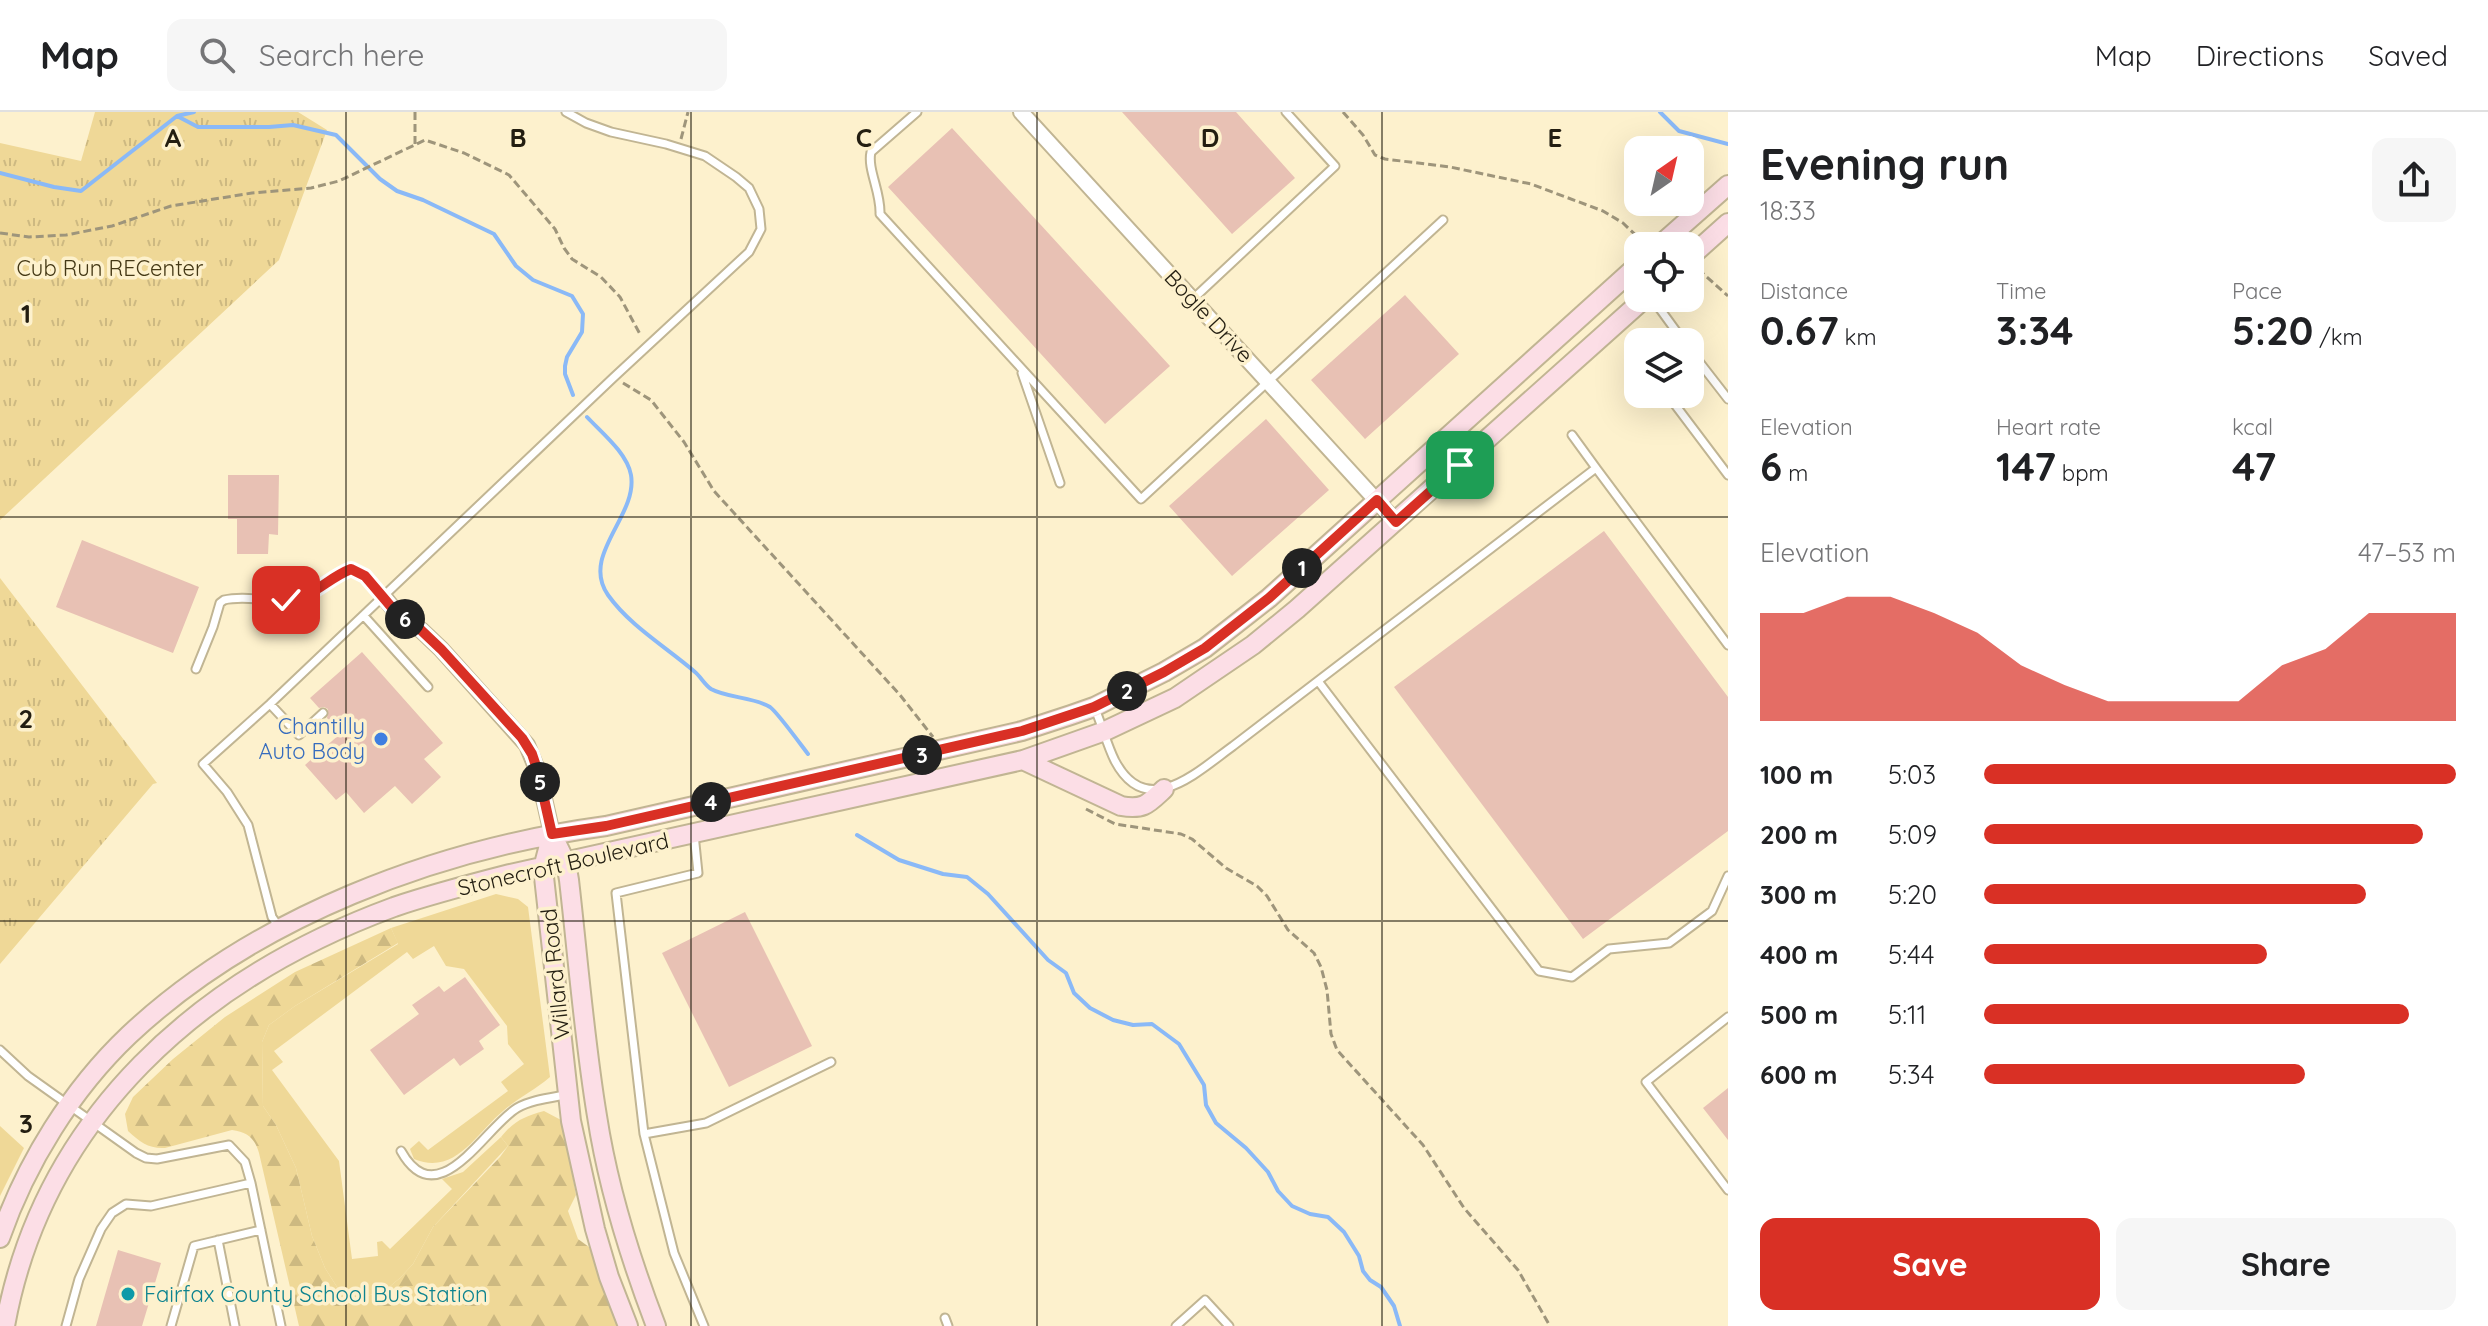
<!DOCTYPE html>
<meta charset="utf-8">
<style>
:root{--surface:#fff;--page:#f6f6f6;--text:#202124;--muted:#757577;--line:#e0e0e0;--accent:#d93025}
body{margin:0;font-family:Quicksand,sans-serif;background:var(--page);color:var(--text);height:100vh;display:flex;flex-direction:column;font-size:30px;white-space:nowrap}
*{box-sizing:border-box;margin:0}
p{font-size:26px;color:var(--muted)}
.icon{flex:none;width:44px;height:44px;fill:none;stroke:currentColor;stroke-width:2;stroke-linecap:round;stroke-linejoin:round}
.map{position:relative;flex:1;overflow:hidden}
.side{display:flex;flex-direction:column;background:var(--surface);width:760px}
.side>*{flex:none}
.needle{width:52px;rotate:34deg}
.controls{position:absolute;left:1624px;top:24px;display:grid;gap:16px}
.controls a{display:grid;place-items:center;width:80px;height:80px;border-radius:16px;background:var(--surface);box-shadow:0 8px 32px #0002;font-size:40px}
.pin{position:absolute;display:grid;place-items:center;width:68px;height:68px;color:#fff;margin:-34px;border-radius:16px;box-shadow:0 4px 12px #0006}
.km{position:absolute;width:40px;height:40px;margin:-20px;border-radius:50%;background:#222;color:#fff;font-size:22px;line-height:40px;text-align:center}
.round{display:grid;place-items:center;flex:none;width:84px;height:84px;border-radius:16px;background:var(--page)}
.headline{display:flex;align-items:center;justify-content:space-between;height:136px;padding:0 32px}
h1{font-size:44px;font-weight:800;line-height:60px}
.metrics{display:grid;grid-template-columns:repeat(3,1fr);gap:12px;height:136px;padding:8px 32px}
.metrics div{display:grid;align-content:center}
.metrics b{font-size:40px;font-weight:800}
.metrics small{font-size:22px;font-weight:400}
.metrics p{font-size:22px}
.chart{height:224px;padding:16px 32px}
.chart p{display:flex;justify-content:space-between}
.chart svg{width:100%;height:144px;margin-top:8px;fill:var(--accent);opacity:.7}
.action{display:flex;gap:16px;margin-top:auto;padding:16px 32px}
.action a{flex:1;height:92px;border-radius:16px;background:var(--accent);color:#fff;font-size:32px;font-weight:800;line-height:92px;text-align:center}
.action a+a{background:var(--page);color:var(--text)}
ul{padding:0 32px;list-style:none;font-size:26px}
li{display:grid;grid-template-columns:128px 96px 1fr;align-items:center;height:60px}
li i{height:20px;border-radius:10px;background:var(--accent)}
header{display:flex;align-items:center;gap:48px;box-sizing:border-box;height:112px;padding:0 40px;background:var(--surface);border-bottom:2px solid var(--line)}
header strong{font-size:38px}
nav{display:flex;gap:44px;margin-inline-start:auto;font-size:28px}
.search{width:560px;height:72px;background:var(--page);display:flex;align-items:center;gap:20px;box-sizing:border-box;padding:0 28px;border-radius:16px;color:var(--muted);font-size:30px}
main{display:flex;flex:1;min-height:0}
.map>svg:first-child{display:block}
.green{fill:#efd897}
.forest{fill:url(#forest-firs)}
.park{fill:url(#park-tufts)}
.lines{fill:none;stroke-linecap:round;stroke-linejoin:round}
.stream{stroke:#8ab9f7;stroke-width:4}
.building{fill:#e8c1b4}
.service-casing{stroke:#c1b593;stroke-width:11}
.minor-casing{stroke:#c1b593;stroke-width:18}
.secondary-casing{stroke:#c1b593;stroke-width:22}
.path{stroke:#9e957b;stroke-width:3;stroke-dasharray:8 4;stroke-linecap:butt}
.service{stroke:#fff;stroke-width:7}
.minor{stroke:#fff;stroke-width:14}
.secondary{stroke:#fcdee6;stroke-width:18}
.route-casing{stroke:#fff;stroke-width:16}
.route{stroke:#d93025;stroke-width:10}
.grid{fill:none;stroke:#231e11;stroke-width:2;stroke-opacity:0.55}
.shop-dot{fill:#3f7fe0;stroke:#fdf1cd;stroke-width:3}
.culture-dot{fill:#0f9aa8;stroke:#fdf1cd;stroke-width:3}
.labels{text-anchor:middle;dominant-baseline:central;stroke-width:7;stroke-linejoin:round;paint-order:stroke}
.park-label{font-size:22px;fill:#443815;stroke:#fdf1cd}
.street-label{font-size:22px;fill:#231e11;stroke:#fdf1cd}
.shop-label{font-size:22px;fill:#366cbe;stroke:#fdf1cd;text-anchor:end}
.culture-label{font-size:22px;fill:#0d838f;stroke:#fdf1cd;text-anchor:start}
.grid-label{font-size:26px;text-anchor:middle;font-weight:bold;fill:#231e11;stroke:#fdf1cd;stroke-width:7;stroke-linejoin:round;paint-order:stroke}
</style>
<header>
<strong>Map</strong>
<div class="search"><svg class="icon" aria-label="search" viewBox="0 0 24 24"><circle cx="10" cy="10" r="6"/><path d="M15 15l6 6"/></svg>Search here</div>
<nav><a>Map</a><a>Directions</a><a>Saved</a></nav>
</header>
<main>
<div class="map">
<svg width="1728" height="1214" viewBox="0 0 1728 1214">
<defs>
<pattern id="forest-firs" width="22" height="20" patternUnits="userSpaceOnUse" patternTransform="scale(2)"><rect width="22" height="20" fill="#efd897"/><path d="M5 1l3.5 6h-7zM16 11l3.5 6h-7z" fill="#cdb981"/></pattern>
<pattern id="park-tufts" width="24" height="20" patternUnits="userSpaceOnUse" patternTransform="scale(2)"><rect width="24" height="20" fill="#efd897"/><path d="M3 7l-1-3M5 7V3M7 7l1-3M15 17l-1-3M17 17v-4M19 17l1-3" fill="none" stroke="#cdb981"/></pattern>
</defs>
<rect width="100%" height="100%" fill="#fdf1cd"/>
<path class="green" d="M496,782L518,787L528,795L550,965C535,978 518,986 503,999C476,1021 456,1064 414,1047L410,1037L419,1029L428,1038L508,979L501,970L524,952L508,932L507,914L464,857L446,854L434,834L413,847L407,840L274,939L283,950L272,958L339,1049L352,1147L378,1144L377,1130L382,1129L390,1137L452,1077L442,1067L463,1060L501,1025L508,1034L433,1115L413,1152L400,1166L388,1176L365,1185L351,1183L337,1175L325,1156L312,1124L296,1056L276,1013L263,994L262,930L269,913L295,894L398,832L391,816Z
M0,1014L24,1036L0,1084Z"/>
<path class="forest" d="M391,816L398,831L295,894L269,913L262,930L263,994L276,1013L296,1056L312,1124L325,1156L337,1175L351,1183L365,1185L388,1176L400,1166L413,1152L433,1115L500,1045L508,1034L501,1025C514,1009 525,1004 544,999L561,1008L564,1017L576,1083L568,1099L578,1127L589,1135L619,1214H299L259,1041C255,1026 247,1020 232,1018L165,1036C149,1037 140,1030 128,1019L125,1002L133,985L173,947L225,905L295,860Z"/>
<path class="park" d="M95,0H298L327,18L279,148L0,408V31L81,49Z
M0,466L157,671L153,672L0,852Z"/>
<g class="lines">
<path class="stream" d="M1660,0L1679,19L1728,32
M177,4L198,15H269L293,13L336,23L380,67L397,79L423,88L494,122L516,154L533,168L572,184L583,202L582,220L567,245L565,254V262L573,283
M0,61L54,75L81,79L177,4L194,0
M587,305C602,321 627,341 631,363C638,404 580,443 608,483C630,514 666,535 695,560C700,564 705,573 711,577C727,586 754,585 770,595C778,601 801,633 808,642
M857,723L899,748L943,762L967,765L988,782L1048,848L1066,861L1074,881L1090,896L1113,908L1133,913L1152,912L1179,932L1204,973L1206,993L1216,1011L1246,1036L1268,1060L1278,1079L1292,1094L1310,1102L1328,1105L1344,1120L1359,1144L1363,1159L1370,1168L1381,1175L1394,1194L1400,1214"/>
</g>
<path class="building" d="M1122,0H1236L1295,66L1232,122Z
M952,16L1170,254L1105,312L888,75Z
M1405,183L1459,242L1365,327L1311,268Z
M1266,307L1329,378L1232,464L1169,394Z
M228,363H279L278,423L269,422L268,442H237V407H228Z
M1604,419L1728,585V719L1583,827L1394,575Z
M82,428L199,475L173,541L56,495Z
M362,540L443,631L424,647L441,665L412,692L395,674L364,701L346,680L336,688L305,653L341,621L327,606L328,597L324,595L319,596L310,586Z
M745,800L812,934L729,975L662,841Z
M465,865L500,913L479,929L484,937L460,954L454,946L404,983L370,938L419,902L412,893L439,874L444,880Z
M1728,976V1028L1703,996Z
M118,1138L161,1151L142,1214H96Z"/>
<g class="lines">
<g class="service-casing">
<path id="service" d="M917,0L871,40C867,57 881,80 880,102L1141,387L1443,108
M1652,186L1684,230
M1193,187L1335,54L1286,0
M1690,238L1728,287
M1022,261L1060,371
M1667,282L1728,363
M1572,323L1596,356
M364,504L428,575
M196,557L213,515L220,491L224,488C249,482 276,493 301,486C320,480 333,464 351,457L365,464L384,485
M1318,569L1539,859L1572,865L1609,837L1669,831L1712,799L1728,764
M270,592L299,623L323,601
M1095,597C1102,613 1107,633 1115,649C1147,709 1197,660 1233,634L1596,356L1728,533
M694,722L698,761L616,781L644,1022L674,1141L704,1214
M279,815L272,805L248,713L227,680L203,652L270,592L613,266L749,140L761,117L759,97L749,76L736,65L705,44L666,32L611,20L586,11L566,0
M1728,905L1646,970L1728,1078
M0,938L28,964L136,1041L146,1046L157,1047L229,1033L245,1050L251,1071
M644,1022L706,1011L831,950
M401,1039C438,1105 485,1015 517,996C531,988 549,986 565,983
M218,1128L235,1214
M945,1206L948,1214
M66,1214L79,1167L101,1117L112,1101L126,1092L151,1094L251,1071L281,1214
M171,1214L194,1134L261,1118
M1176,1214L1205,1188L1229,1214"/>
</g>
<g class="minor-casing">
<path id="minor" d="M1021,0L1396,410
M384,485L399,504L421,518L441,537L527,633L538,660L552,722"/>
</g>
<g class="secondary-casing">
<path id="secondary" d="M1659,134L1728,73
M1690,145L1728,111
M1023,648L1121,694C1144,698 1148,692 1164,677
M552,722L566,751L569,768C578,846 584,926 597,1004C608,1076 630,1146 656,1214
M552,722L543,756L571,1009L595,1117L609,1165L628,1214
M0,1126C26,1051 72,977 129,923C256,804 437,737 606,714L1022,619L1071,603L1094,595L1164,560L1205,536L1269,486L1638,153
M5,1214C43,1004 201,866 394,795C432,782 471,772 510,762L1023,648L1105,619L1175,586L1253,533L1297,497L1645,186"/>
</g>
<path class="path" d="M415,0V32
M1343,0L1363,23L1375,43L1385,47L1450,55L1531,72L1603,99L1623,111L1643,130
M681,27L688,0
M0,121L29,125L66,123L112,114L171,94L252,81L311,76L339,69L425,28L464,41L509,63L555,117L564,136L572,147L601,165L620,185L641,224
M1698,157L1728,184
M623,271L651,288L684,330L714,379L900,583L933,625
M1086,697L1115,712L1181,722L1192,727L1226,756L1257,774L1267,784L1288,818L1314,841L1321,855L1327,878L1331,922L1337,938L1423,1033L1464,1096L1518,1158L1550,1214"/>
<use href="#service" class="service"/>
<use href="#minor" class="minor"/>
<use href="#secondary" class="secondary"/>
</g>
<g class="lines">
<g class="route-casing">
<path id="route" d="M286,488C315,485 326,467 351,457L365,464L399,504L421,518L441,537L522,626L532,642L538,660L552,722L606,714L1022,619L1094,595L1164,560L1205,536L1269,486L1377,388L1396,410L1460,353"/>
</g>
<use href="#route" class="route"/>
</g>
<path class="grid" d="M346,0V1214M691,0V1214M1037,0V1214M1382,0V1214M0,405H1728M0,809H1728"/>
<circle class="shop-dot" cx="381" cy="627" r="8"/>
<circle class="culture-dot" cx="128" cy="1182" r="8"/>
<g class="labels">
<g class="park-label">
<text x="110" y="156">Cub Run RECenter</text>
</g>
<g class="street-label">
<text transform="translate(1209 204) rotate(47)">Bogle Drive</text>
<text transform="translate(563 752) rotate(-13)">Stonecroft Boulevard</text>
<text transform="translate(555 862) rotate(-96)">Willard Road</text>
</g>
<g class="shop-label">
<text x="365" y="614">Chantilly<tspan x="365" dy="25">Auto Body</tspan></text>
</g>
<g class="culture-label">
<text x="144" y="1182">Fairfax County School Bus Station</text>
</g>
</g>
<g class="grid-label">
<text x="173" y="35">A</text>
<text x="518" y="35">B</text>
<text x="864" y="35">C</text>
<text x="1210" y="35">D</text>
<text x="1555" y="35">E</text>
<text x="26" y="211">1</text>
<text x="26" y="616">2</text>
<text x="26" y="1021">3</text>
</g>
</svg>
<div class="controls">
<a><svg class="needle" viewBox="-14 -14 28 28"><path d="M0-13l5 13h-10z" fill="#e53935"/><path d="M0 13l5-13h-10z" fill="#757577"/></svg></a>
<a><svg class="icon" aria-label="locate" viewBox="0 0 24 24"><circle cx="12" cy="12" r="6"/><path d="M12 2v4M12 18v4M2 12h4M18 12h4"/></svg></a>
<a><svg class="icon" aria-label="layers" viewBox="0 0 24 24"><path d="M12 4l9 5-9 5-9-5zM3 14l9 5 9-5"/></svg></a>
</div>
<div class="pin" style="left:1460px;top:353px;background:#1e9e55"><svg class="icon" aria-label="arrive" viewBox="0 0 24 24"><path d="M6 21V4h12l-3 4 3 4H6"/></svg></div>
<div class="pin" style="left:286px;top:488px;background:#d93025"><svg class="icon" aria-label="check" viewBox="0 0 24 24"><path d="M5 12l5 5 9-10"/></svg></div>
<b class="km" style="left:1302px;top:456px">1</b>
<b class="km" style="left:1127px;top:579px">2</b>
<b class="km" style="left:922px;top:643px">3</b>
<b class="km" style="left:711px;top:690px">4</b>
<b class="km" style="left:540px;top:670px">5</b>
<b class="km" style="left:405px;top:507px">6</b>
</div>
<section class="side">
<div class="headline"><div><h1>Evening run</h1><p>18:33</p></div><a class="round"><svg class="icon" aria-label="share" viewBox="0 0 24 24"><path d="M12 15V3M7 8l5-5 5 5M5 13v7h14v-7"/></svg></a></div>
<div class="metrics">
<div><p>Distance</p><b>0.67<small> km</small></b></div>
<div><p>Time</p><b>3:34</b></div>
<div><p>Pace</p><b>5:20<small> /km</small></b></div>
</div>
<div class="metrics">
<div><p>Elevation</p><b>6<small> m</small></b></div>
<div><p>Heart rate</p><b>147<small> bpm</small></b></div>
<div><p>kcal</p><b>47</b></div>
</div>
<div class="chart"><p><span>Elevation</span>47–53 m</p>
<svg viewBox="0 0 160 44" preserveAspectRatio="none"><path d="M0 44V11L10 11L20 6L30 6L40 11L50 17L60 27L70 33L80 38L90 38L100 38L110 38L120 27L130 22L140 11L150 11L160 11V44z"/></svg>
</div>
<ul>
<li><b>100 m</b>5:03<i style="width:100%"></i></li>
<li><b>200 m</b>5:09<i style="width:93%"></i></li>
<li><b>300 m</b>5:20<i style="width:81%"></i></li>
<li><b>400 m</b>5:44<i style="width:60%"></i></li>
<li><b>500 m</b>5:11<i style="width:90%"></i></li>
<li><b>600 m</b>5:34<i style="width:68%"></i></li>
</ul>
<div class="action"><a>Save</a><a>Share</a></div>
</section>
</main>
